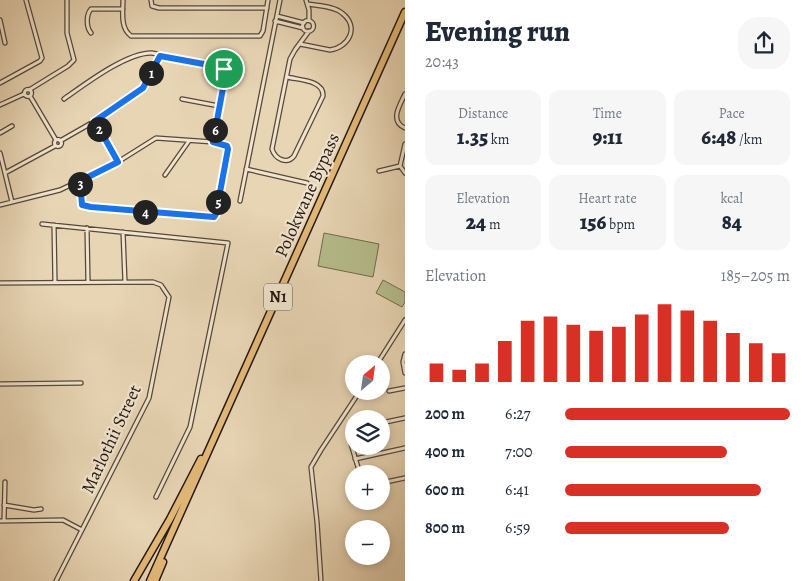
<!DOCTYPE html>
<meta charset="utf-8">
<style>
:root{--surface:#fff;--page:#f6f6f7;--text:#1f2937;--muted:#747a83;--accent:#d93025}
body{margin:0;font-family:Alegreya,serif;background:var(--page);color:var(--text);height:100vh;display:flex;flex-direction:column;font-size:19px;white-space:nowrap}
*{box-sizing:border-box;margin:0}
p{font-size:16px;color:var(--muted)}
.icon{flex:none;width:28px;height:28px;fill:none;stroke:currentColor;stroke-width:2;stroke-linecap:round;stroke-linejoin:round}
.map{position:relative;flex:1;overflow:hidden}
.panel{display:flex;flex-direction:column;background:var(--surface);width:405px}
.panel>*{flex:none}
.needle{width:32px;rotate:29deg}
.buttons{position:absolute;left:345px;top:355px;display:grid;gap:10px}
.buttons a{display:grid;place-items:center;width:45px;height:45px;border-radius:50%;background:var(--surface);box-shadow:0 2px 8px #0003;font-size:25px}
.pin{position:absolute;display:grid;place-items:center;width:42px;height:42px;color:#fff;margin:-21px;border:2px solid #fff;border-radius:50%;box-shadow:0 1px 5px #0007}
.km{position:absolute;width:25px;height:25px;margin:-12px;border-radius:50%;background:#222;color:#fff;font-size:14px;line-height:25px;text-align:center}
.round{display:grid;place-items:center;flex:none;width:52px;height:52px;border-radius:20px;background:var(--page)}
.summary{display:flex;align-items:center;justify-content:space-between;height:85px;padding:0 20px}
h1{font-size:28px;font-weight:800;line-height:38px}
.metrics{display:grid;grid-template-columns:repeat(3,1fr);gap:8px;height:85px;padding:5px 20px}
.metrics div{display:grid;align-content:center;border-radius:12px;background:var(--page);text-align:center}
.metrics b{font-size:21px;font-weight:800}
.metrics small{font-size:14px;font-weight:400}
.metrics p{font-size:14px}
.chart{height:140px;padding:10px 20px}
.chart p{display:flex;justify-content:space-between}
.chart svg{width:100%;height:90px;margin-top:5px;stroke:var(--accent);stroke-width:6}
ul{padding:0 20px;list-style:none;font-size:16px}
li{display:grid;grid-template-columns:80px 60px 1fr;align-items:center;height:38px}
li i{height:12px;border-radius:6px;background:var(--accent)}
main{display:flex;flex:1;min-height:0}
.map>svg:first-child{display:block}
.green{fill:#b6bd8c;stroke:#6e6b4f}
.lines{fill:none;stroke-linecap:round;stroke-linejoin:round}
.minor-casing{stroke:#56483a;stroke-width:5.5}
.motorway-casing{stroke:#251912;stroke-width:9}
.minor{stroke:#f0e4ce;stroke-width:3}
.motorway{stroke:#e4ba7a;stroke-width:6}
.route-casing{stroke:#fff;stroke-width:10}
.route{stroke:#1a73e8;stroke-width:6}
.labels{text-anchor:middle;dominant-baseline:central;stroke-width:4.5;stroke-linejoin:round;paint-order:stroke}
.shield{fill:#f0e4ce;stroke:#62564a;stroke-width:1}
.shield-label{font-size:16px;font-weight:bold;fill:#251912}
.street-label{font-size:18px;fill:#251912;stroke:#f0e4ce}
</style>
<main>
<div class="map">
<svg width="405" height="581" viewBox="0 0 405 581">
<rect width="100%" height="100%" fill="#e8d5b4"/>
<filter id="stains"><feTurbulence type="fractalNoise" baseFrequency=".004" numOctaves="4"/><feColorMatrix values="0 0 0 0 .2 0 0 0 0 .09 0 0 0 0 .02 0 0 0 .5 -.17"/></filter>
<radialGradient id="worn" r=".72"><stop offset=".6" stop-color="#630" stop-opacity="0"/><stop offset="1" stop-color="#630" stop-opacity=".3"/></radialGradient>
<path class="green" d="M324,233L379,244L373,277L318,266Z
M383,280L405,292V302L402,307L376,293Z"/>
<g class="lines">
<g class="minor-casing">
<path id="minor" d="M123,0C123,12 120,28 131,36H260L263,31L268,0
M151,0L152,6L159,8H267
M306,0L309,10V20
M277,16L304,23
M0,20L5,43
M302.5 26a5.5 5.5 0 1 1 11 0a5.5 5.5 0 1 1-11 0Z
M275,21L303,28
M91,33C86,27 86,15 91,9H123
M300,44L330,50C349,47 360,27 342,13C334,6 318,6 308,4
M287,77C299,80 324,80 323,96L294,156C287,165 275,159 272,149L290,59L295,50L309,31
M0,83L40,61L42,58L26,0
M24.5 93a3.5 3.5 0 1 1 7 0a3.5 3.5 0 1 1-7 0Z
M29,90L68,66L74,60L67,33V0
M405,94C400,105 389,121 405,128
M30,96L56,140
M64,99C84,85 127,52 152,53L220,67L224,69L226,76L213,142
M182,99L219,106
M0,105L24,94
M95,121L118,162
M0,133L12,126
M54.5 143a3.5 3.5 0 1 1 7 0a3.5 3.5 0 1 1-7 0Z
M60,141L95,121L141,91L160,56
M405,144L400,166L405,173
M0,153L12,202
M246,169L307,183
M379,171L400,166
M5,173L55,146
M165,175L189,141
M240,201L280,0
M0,205L60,190L113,165L156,138L213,142L227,146L216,213L213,217L86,207L81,205L79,181
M42,224L228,243L190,427L156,497
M54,225L55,282
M87,228L88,282
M123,232L125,282
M0,283L153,282L161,285L169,297L149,398L56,581
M405,354L403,362L405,373
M377,364L405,320
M0,384L81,383
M389,391L405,388
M381,423L405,418
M354,437L351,444L360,474
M355,459L405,448
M381,483L405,478
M4,505L34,510L41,509
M0,521L63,520L82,530
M4,521L5,482
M321,581L317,522L311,467L321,450L360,391"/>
</g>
<g class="motorway-casing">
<path id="motorway" d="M134,581L170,519L201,459
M150,581L405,12
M155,581L163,562"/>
</g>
<use href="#minor" class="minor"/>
<use href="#motorway" class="motorway"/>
</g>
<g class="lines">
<g class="route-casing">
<path id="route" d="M160,56L220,67L226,72L213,142L227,146L228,149L216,214L214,217L91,207L82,205L80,181L118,162L95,121L143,88Z"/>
</g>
<use href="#route" class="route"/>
</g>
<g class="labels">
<rect class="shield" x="264" y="283.5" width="28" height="27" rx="4"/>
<g class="shield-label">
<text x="278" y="297">N1</text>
</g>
<g class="street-label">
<text transform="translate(307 195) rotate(-66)">Polokwane Bypass</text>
<text transform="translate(111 439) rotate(-65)">Marlothii Street</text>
</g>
</g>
<rect width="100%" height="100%" filter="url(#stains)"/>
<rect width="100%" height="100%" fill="url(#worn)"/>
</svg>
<div class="buttons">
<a><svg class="needle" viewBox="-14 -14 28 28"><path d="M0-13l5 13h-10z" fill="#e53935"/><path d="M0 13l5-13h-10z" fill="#747a83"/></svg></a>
<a><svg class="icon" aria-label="layers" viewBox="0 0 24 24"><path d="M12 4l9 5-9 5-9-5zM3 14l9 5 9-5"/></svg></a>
<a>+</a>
<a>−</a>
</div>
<div class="pin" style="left:224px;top:69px;background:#1e9e55"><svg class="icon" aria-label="arrive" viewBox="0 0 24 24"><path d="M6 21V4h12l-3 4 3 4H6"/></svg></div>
<b class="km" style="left:151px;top:73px">1</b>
<b class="km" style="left:99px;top:129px">2</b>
<b class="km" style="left:80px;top:184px">3</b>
<b class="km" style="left:145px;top:212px">4</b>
<b class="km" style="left:218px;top:202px">5</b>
<b class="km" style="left:215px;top:130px">6</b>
</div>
<section class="panel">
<div class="summary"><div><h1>Evening run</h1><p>20:43</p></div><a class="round"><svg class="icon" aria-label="share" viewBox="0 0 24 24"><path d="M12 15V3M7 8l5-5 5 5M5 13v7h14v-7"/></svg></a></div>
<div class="metrics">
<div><p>Distance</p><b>1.35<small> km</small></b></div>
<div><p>Time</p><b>9:11</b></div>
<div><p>Pace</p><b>6:48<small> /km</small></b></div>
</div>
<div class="metrics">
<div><p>Elevation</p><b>24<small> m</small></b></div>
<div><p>Heart rate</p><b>156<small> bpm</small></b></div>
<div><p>kcal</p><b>84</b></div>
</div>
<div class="chart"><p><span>Elevation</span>185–205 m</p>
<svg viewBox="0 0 160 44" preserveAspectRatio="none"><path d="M5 44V35M15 44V38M25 44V35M35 44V24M45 44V14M55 44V12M65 44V16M75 44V19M85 44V17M95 44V11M105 44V6M115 44V9M125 44V14M135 44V20M145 44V25M155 44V30"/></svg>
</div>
<ul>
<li><b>200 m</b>6:27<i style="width:100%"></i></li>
<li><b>400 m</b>7:00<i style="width:72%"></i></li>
<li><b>600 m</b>6:41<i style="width:87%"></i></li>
<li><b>800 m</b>6:59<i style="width:73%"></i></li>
</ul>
</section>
</main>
